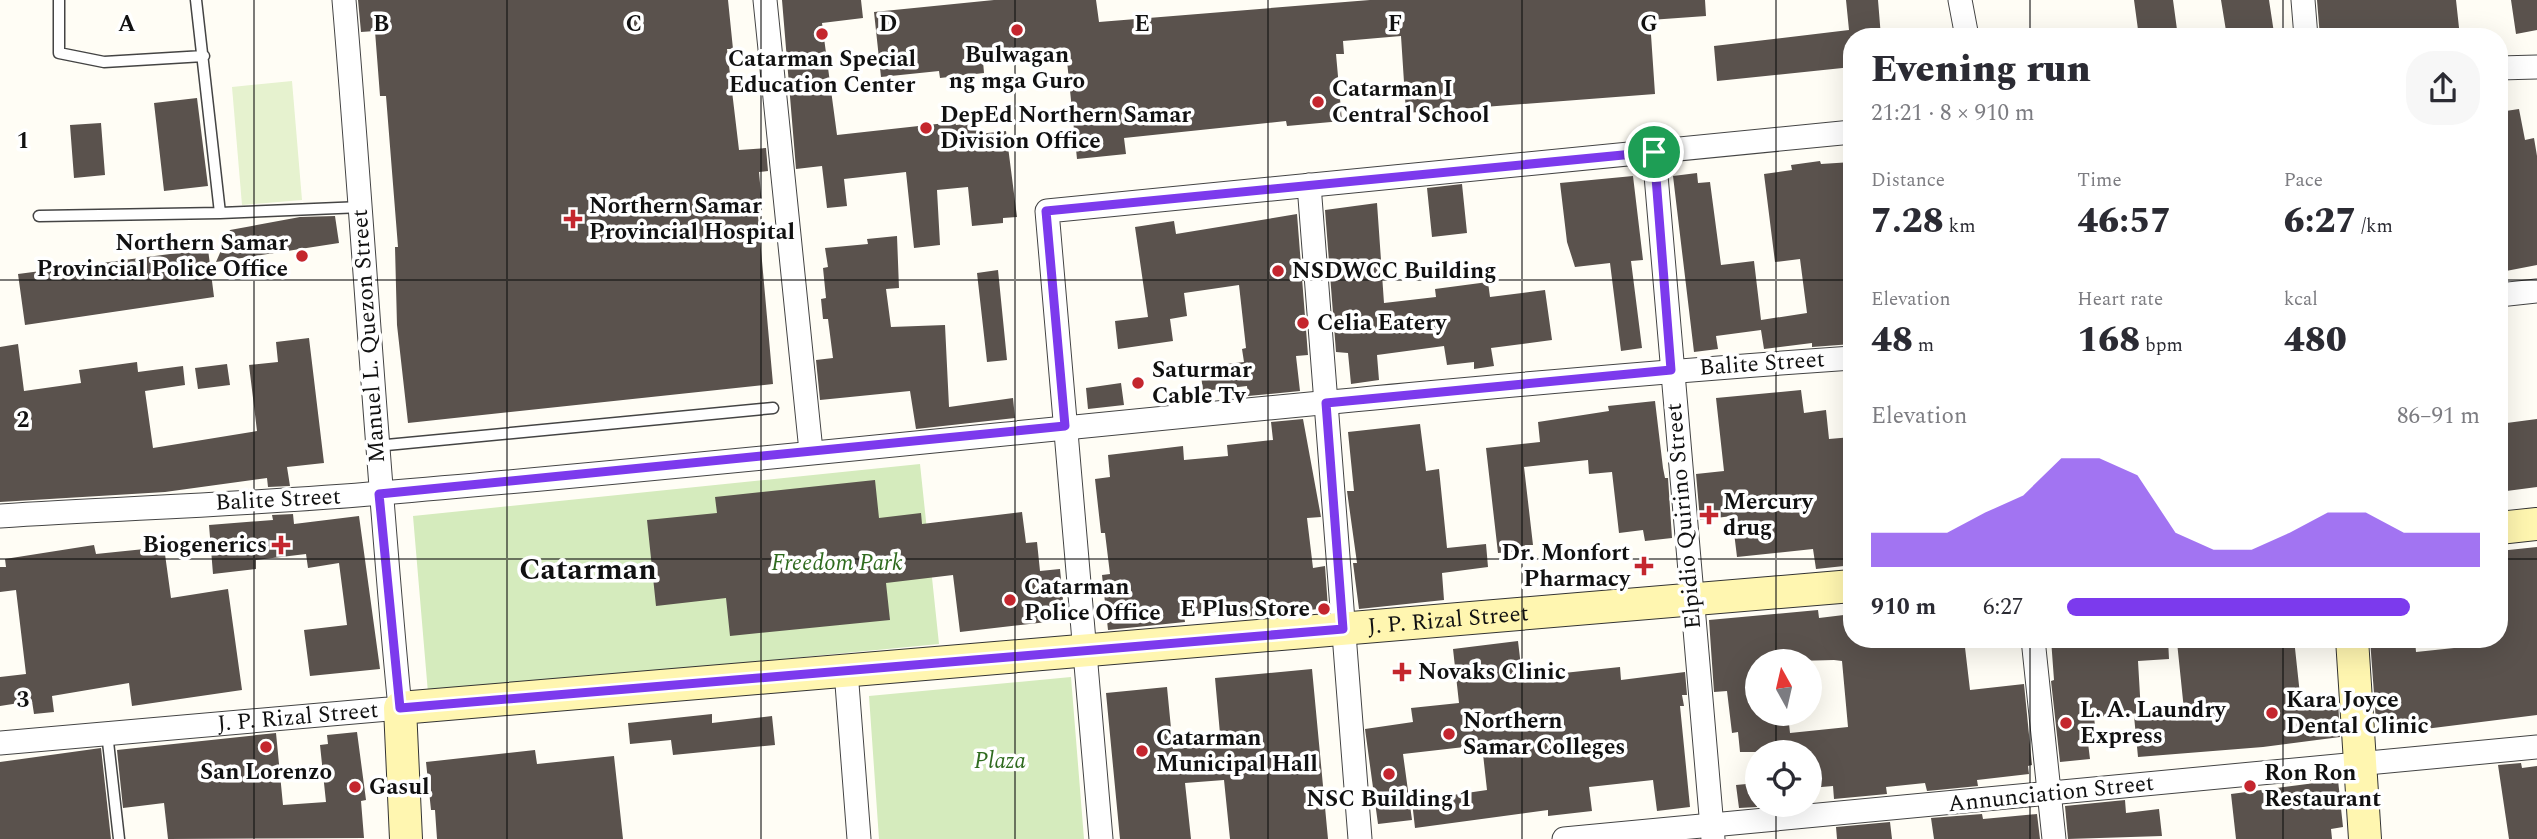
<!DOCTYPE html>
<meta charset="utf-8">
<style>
:root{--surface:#fff;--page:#f7f7f7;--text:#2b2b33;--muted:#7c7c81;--accent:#7c3aed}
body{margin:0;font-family:Spectral,serif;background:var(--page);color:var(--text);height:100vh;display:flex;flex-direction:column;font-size:26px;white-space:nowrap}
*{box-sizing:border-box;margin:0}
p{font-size:23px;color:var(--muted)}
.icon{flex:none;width:38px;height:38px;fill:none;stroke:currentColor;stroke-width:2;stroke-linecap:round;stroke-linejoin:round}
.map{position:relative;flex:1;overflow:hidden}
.details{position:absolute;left:1843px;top:28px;width:665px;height:620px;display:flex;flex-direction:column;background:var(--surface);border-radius:28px;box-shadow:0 7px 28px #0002}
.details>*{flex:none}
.needle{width:46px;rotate:352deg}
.fabs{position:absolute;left:1745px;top:649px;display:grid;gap:14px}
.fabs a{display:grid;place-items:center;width:77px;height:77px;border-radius:50%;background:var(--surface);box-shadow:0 7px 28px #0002;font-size:35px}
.pin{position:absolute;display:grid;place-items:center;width:60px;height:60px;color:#fff;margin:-30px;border:4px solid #fff;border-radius:50%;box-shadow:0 2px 7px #0007}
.round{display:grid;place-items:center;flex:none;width:74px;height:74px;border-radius:28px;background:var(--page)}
.headline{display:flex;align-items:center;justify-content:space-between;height:119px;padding:0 28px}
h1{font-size:38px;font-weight:800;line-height:52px}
.stats{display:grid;grid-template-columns:repeat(3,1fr);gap:10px;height:119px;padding:7px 28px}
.stats div{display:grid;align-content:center}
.stats b{font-size:35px;font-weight:800}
.stats small{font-size:19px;font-weight:400}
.stats p{font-size:19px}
.chart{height:196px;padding:14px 28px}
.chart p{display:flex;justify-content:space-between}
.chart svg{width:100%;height:126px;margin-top:7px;fill:var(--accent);opacity:.7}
ul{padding:0 28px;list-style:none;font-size:23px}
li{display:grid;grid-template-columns:112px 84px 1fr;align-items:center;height:52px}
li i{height:18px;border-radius:9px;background:var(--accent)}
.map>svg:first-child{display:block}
.green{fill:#d5ebbd}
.pitch{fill:#e6f2cf}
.building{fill:#5a524d;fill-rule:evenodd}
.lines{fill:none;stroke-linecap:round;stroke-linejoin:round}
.service-casing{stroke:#444;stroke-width:13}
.minor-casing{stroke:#444;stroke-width:25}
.secondary-casing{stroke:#333;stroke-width:34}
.service{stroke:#fff;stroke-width:10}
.minor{stroke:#fff;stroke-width:23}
.secondary{stroke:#fff6b0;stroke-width:32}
.route-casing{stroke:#fff;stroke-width:14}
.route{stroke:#7c3aed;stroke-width:9}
.grid{fill:none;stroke:#111;stroke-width:2;stroke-opacity:0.55}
.poi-dot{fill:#c4262e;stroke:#fff;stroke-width:2.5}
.labels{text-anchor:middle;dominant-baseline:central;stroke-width:7;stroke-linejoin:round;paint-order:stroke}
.poi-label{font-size:23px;font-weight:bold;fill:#111;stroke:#fff;text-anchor:start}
.street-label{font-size:23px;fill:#111;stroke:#fff}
.park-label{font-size:23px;font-style:italic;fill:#2f6b1f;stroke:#fff}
.district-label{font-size:30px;font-weight:bold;fill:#111;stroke:#fff}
.grid-label{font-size:23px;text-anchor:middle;font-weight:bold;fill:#111;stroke:#fff;stroke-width:7;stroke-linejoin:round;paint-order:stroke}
</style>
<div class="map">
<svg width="2537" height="839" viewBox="0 0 2537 839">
<rect width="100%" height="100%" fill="#fffdf5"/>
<path class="green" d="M920,464L939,644L428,693L413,516Z
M1071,677L1084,839H879L869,696Z"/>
<path class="pitch" d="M292,81L302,200L242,205L232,87Z"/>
<path class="building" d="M358,0H728L733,49H727L739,150L766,148L768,171L759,172L762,205H757L773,384L408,423L397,325L395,247H398L386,96H380L375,31L361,32Z
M782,0H861L863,18L822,23L837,135L955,122L956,125L976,123L978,134L1006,131L1017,217L1003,218V223L972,226L968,187L937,190L940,245L914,248L906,172L844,179L847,206L827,208L822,166L796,169Z
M994,0H1096L1099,22L1370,0H1705L1706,16L1650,20L1655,94L1406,113L1401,36L1343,41L1344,54H1336L1342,121L1287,126L1286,121L1124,138L1126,154L1077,159L1067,61L1054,63L1053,54L983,61L984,73L940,78L939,71L881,77L874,12Z
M1846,0H1878L1881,37H1852V67L1717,81L1714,46L1849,30Z
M2134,0H2173L2178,37H2139Z
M2221,0H2269L2274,33L2227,37Z
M2317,0H2456L2460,37H2320Z
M2511,0H2537V30L2516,34Z
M197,98L208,186L164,191L154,103Z
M2519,109L2525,140L2534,138L2537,156V265L2506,271L2499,233V112Z
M101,123L105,175L74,178L70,125Z
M1820,161L1821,164L1852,162V344L1812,347V343L1764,349L1761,330L1716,336L1718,349L1694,352L1673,176L1697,173L1698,183L1710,182L1721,265L1754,261L1761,320L1807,313L1800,259L1775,262L1764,174L1792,170L1791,165Z
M1633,176L1643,260L1631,261L1642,348L1621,351L1610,263L1575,267L1567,242L1560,183Z
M1462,184L1467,233L1432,237L1427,188Z
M1377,203L1384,303L1436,297L1435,289L1488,282L1490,297L1545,290L1552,340L1491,348L1494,366L1474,369V362L1447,365L1444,346L1377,355L1379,380L1351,384L1348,353L1336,352L1325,210Z
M1297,214L1308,355L1296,356L1300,391L1248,396L1247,386L1203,391L1200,367L1244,362L1242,349L1246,348L1239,285L1184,293L1187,316L1170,319L1173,341L1118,349L1115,321L1148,317L1135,227L1174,221L1176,234Z
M335,216L339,243L216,262L230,230L300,217Z
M897,236L899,288L886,289L891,327L945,325L949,407L1013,398L1015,418L916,429L910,391L820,400L816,360L833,358L828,319H823L821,299L826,298L823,268L828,267L825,248L868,244L867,239Z
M208,249L214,297L25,325L18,274Z
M998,270L1007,360L987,362L977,273Z
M309,338L324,463L287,467L290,486L268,487L267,478L165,492L0,502V347L18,344L24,391L81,383L79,370L137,362L138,372L183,366L185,385L145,391L153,448L257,431L249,365L278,362L276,342Z
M227,364L230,385L198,389L195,368Z
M1121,383L1124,405L1088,409L1086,388Z
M1801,390L1804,413L1826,410L1829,439L1852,437V559L1844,560V566L1816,569L1813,549L1737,557L1732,516L1700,520L1696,474L1724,471L1716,398Z
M1655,401L1663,468L1665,478H1668L1672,538L1645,541L1643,530L1619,533L1612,472L1589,474L1588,460L1524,467L1533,545H1525L1526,551L1498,553L1486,448L1540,442L1538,422L1609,411L1608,406Z
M1303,419L1321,517L1307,518L1313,568L1325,566L1328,608L1244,617L1243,609L1184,615L1185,622L1108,630L1102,575L1110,574L1105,533H1101L1095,479L1110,477L1108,455L1183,446L1184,460L1228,456L1227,445L1273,440L1271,422Z
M2537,419V487L2499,492V424Z
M1420,424L1426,471L1439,469L1447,548L1486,544L1488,567L1442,573L1444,600L1359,609L1353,563H1357L1347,491H1354L1348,432Z
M875,480L879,518L921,513L922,524L1022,512L1026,543L1037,542L1040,571L1060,569L1065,620L960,632L953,575L886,583L890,620L730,636L726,598L656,606L647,520L717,513L715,497Z
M293,514L294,524L359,516L380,669L310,676L304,630L347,625L339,563L308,568L306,554L256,560V569L213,574L209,525L273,520L272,515Z
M94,545L96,554L164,547L171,598L228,589L242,690L132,706L129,683L52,696L54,712L34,714L32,701L0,706V677L26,674L16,590L0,592V567H6L5,559Z
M2537,547V715L2377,735L2370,639H2415L2416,652L2473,646L2472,640L2499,639V551Z
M1818,610L1819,618L1852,614V639H1964L1970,690L2024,684L2032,765L2028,766L2029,774L1977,780L1978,786L1927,791L1925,783L1886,787L1887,794L1834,799L1833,786L1810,788V752H1740L1738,732L1732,733L1727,691L1714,692L1709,620ZM1834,660L1842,661L1848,727L1790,733L1788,714H1757V662Z
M2051,639H2168L2169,659L2138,661L2141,713L2094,717L2097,743H2088L2090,759L2060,762L2051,681L2054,680Z
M2204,639H2294L2301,704L2338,700L2340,737L2263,747L2138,757L2134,716L2184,710L2177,642Z
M1518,641L1522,675L1526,677L1620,667L1621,680L1685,672L1687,695H1682L1684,706H1680L1690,807L1657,811L1653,780L1589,787L1592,811L1548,816V810L1415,828L1412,801L1487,790L1482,745L1403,754L1412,820L1378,824L1365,729L1413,722L1411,708L1459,703L1453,649Z
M1312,669L1328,839H1230L1224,780L1185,783L1191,839H1120L1106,693L1167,687L1173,749L1221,745L1215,678Z
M712,714V723L772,716L775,745L673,755L671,740L630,744L628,723Z
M357,732L366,800L361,801L364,838L168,839L164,803L123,808L117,750L276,733L283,805L326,802L320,745L328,744L327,735Z
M101,748L111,839H0V762Z
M535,750L537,764L614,756L623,839H437L435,810H431L426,762Z
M2521,763L2522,768L2537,766V839H2509L2498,765Z
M2338,780L2343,827L2331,829L2332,839H2236L2231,794Z
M1757,783V807L1739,808L1736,785Z
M2125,800L2126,813L2159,809L2162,836L2068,839L2065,806Z
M1982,814L1983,819L2037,814L2040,839H1934L1931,818Z
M1890,822L1892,839H1837L1836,827Z"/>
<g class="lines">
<g class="service-casing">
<path id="service" d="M59,0V53L104,62L204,56
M196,0L220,213
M39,216L220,213L362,207
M376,446L773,408
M107,733L119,839"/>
</g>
<g class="minor-casing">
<g id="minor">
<path d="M765,0L811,451"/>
<path d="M1960,0L1967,37"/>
<path d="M2303,0L2306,37"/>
<path d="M2499,68L2537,67"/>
<path d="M1654,152L1713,839"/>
<path d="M1309,185L1360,839"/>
<path d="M2499,295L2537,291"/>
<path d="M0,516C127,508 255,504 382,493C872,452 1361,392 1852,358"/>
<path d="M2033,639L2054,839"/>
<path d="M846,671L859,839"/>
<path id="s1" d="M0,743L400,708C377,472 364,236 344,0"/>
<path d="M1101,839L1047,211L1852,132"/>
<path d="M1564,839L2537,747"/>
</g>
</g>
<g class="secondary-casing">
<g id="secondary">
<path d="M2499,528L2537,524"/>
<path d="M2352,639L2365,839"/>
<path id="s2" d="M406,839L400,708L1852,586"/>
</g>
</g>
<use href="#service" class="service"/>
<use href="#minor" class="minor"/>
<use href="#secondary" class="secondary"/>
</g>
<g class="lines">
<g class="route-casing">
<path id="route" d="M1654,152L1671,370L1326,403L1343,629L400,708L379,494L1065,426L1046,211Z"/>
</g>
<use href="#route" class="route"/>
</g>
<path class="grid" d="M254,0V839M507,0V839M761,0V839M1015,0V839M1268,0V839M1522,0V839M1776,0V662M2030,0V37M2283,0V37M0,280H1852M2499,280H2537M0,559H1852M2499,559H2537M2030,639V839M2283,639V839M1776,714V752M1776,805V839"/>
<g class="poi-dot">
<circle cx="1017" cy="30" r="7"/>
<circle cx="822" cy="34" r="7"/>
<circle cx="1318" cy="102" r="7"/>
<circle cx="926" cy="128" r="7"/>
<path d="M569.5 208.5h7v7h7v7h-7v7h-7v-7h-7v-7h7z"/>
<circle cx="302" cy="256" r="7"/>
<circle cx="1278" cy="271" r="7"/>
<circle cx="1303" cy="323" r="7"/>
<circle cx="1138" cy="383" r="7"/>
<path d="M1705.5 504.5h7v7h7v7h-7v7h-7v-7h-7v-7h7z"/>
<path d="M277.5 534.5h7v7h7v7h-7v7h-7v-7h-7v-7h7z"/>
<path d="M1640.5 555.5h7v7h7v7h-7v7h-7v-7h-7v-7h7z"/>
<circle cx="1010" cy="600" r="7"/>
<circle cx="1324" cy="609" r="7"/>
<path d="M1398.5 661.5h7v7h7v7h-7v7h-7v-7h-7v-7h7z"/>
<circle cx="2272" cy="713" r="7"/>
<circle cx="2066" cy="723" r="7"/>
<circle cx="1449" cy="734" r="7"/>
<circle cx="266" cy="747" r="7"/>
<circle cx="1142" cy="751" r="7"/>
<circle cx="1389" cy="774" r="7"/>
<circle cx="2250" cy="786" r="7"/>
<circle cx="355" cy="787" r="7"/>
</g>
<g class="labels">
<g class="poi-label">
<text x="1017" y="55" text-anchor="middle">Bulwagan<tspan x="1017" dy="26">ng mga Guro</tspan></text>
<text x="822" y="59" text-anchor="middle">Catarman Special<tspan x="822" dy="26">Education Center</tspan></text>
<text x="1332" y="89">Catarman I<tspan x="1332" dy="26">Central School</tspan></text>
<text x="940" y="115">DepEd Northern Samar<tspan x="940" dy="26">Division Office</tspan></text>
<text x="589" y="206">Northern Samar<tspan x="589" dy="26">Provincial Hospital</tspan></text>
<text x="288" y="243" text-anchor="end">Northern Samar<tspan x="288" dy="26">Provincial Police Office</tspan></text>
<text x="1292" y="271">NSDWCC Building</text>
<text x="1317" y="323">Celia Eatery</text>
<text x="1152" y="370">Saturmar<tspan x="1152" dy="26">Cable Tv</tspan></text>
<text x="1723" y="502">Mercury<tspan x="1723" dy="26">drug</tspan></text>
<text x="267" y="545" text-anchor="end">Biogenerics</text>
<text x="1630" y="553" text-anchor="end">Dr. Monfort<tspan x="1630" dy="26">Pharmacy</tspan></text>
<text x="1024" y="587">Catarman<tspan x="1024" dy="26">Police Office</tspan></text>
<text x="1310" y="609" text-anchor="end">E Plus Store</text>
<text x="1418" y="672">Novaks Clinic</text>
<text x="2286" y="700">Kara Joyce<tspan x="2286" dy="26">Dental Clinic</tspan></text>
<text x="2080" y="710">L. A. Laundry<tspan x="2080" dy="26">Express</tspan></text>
<text x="1463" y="721">Northern<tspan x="1463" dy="26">Samar Colleges</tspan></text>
<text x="1156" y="738">Catarman<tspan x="1156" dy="26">Municipal Hall</tspan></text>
<text x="266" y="772" text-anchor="middle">San Lorenzo</text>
<text x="2264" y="773">Ron Ron<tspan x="2264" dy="26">Restaurant</tspan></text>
<text x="369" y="787">Gasul</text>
<text x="1389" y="799" text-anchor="middle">NSC Building 1</text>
</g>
<g class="street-label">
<text transform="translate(369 336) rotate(-94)">Manuel L. Quezon Street</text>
<text transform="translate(1762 364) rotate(-4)">Balite Street</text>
<text transform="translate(278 500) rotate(-3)">Balite Street</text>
<text transform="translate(1684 516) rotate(-95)">Elpidio Quirino Street</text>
<text stroke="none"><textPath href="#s2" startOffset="1183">J. P. Rizal Street</textPath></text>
<text stroke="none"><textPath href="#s1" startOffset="299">J. P. Rizal Street</textPath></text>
<text transform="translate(2051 794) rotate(-6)">Annunciation Street</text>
</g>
<g class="park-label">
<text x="837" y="563">Freedom Park</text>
<text x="1000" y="761">Plaza</text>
</g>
<g class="district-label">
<text x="588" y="570">Catarman</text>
</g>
</g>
<g class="grid-label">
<text x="127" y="31">A</text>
<text x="381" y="31">B</text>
<text x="634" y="31">C</text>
<text x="888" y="31">D</text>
<text x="1142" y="31">E</text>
<text x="1395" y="31">F</text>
<text x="1649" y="31">G</text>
<text x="23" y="148">1</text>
<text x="23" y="427">2</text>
<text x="23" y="707">3</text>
</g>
</svg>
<div class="fabs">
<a><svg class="needle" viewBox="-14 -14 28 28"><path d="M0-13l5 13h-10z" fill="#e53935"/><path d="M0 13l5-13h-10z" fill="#7c7c81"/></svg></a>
<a><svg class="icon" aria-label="locate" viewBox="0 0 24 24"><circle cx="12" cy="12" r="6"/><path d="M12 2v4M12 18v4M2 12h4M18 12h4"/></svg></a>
</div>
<div class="pin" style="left:1654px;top:152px;background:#1e9e55"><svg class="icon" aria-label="arrive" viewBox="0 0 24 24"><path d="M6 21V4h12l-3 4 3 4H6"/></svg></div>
<section class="details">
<div class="headline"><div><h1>Evening run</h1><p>21:21 · 8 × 910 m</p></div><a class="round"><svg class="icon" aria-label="share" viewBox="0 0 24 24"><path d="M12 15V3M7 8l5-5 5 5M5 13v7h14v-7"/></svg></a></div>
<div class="stats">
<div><p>Distance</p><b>7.28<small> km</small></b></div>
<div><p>Time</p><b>46:57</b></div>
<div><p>Pace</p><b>6:27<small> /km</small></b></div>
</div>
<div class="stats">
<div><p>Elevation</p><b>48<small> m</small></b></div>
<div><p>Heart rate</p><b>168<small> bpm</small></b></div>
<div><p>kcal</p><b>480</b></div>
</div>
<div class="chart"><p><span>Elevation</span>86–91 m</p>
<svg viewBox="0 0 160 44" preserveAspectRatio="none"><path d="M0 44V32L10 32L20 32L30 25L40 19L50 6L60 6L70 12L80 32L90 38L100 38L110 32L120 25L130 25L140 32L150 32L160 32V44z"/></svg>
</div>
<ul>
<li><b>910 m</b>6:27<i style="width:83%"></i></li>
</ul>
</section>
</div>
